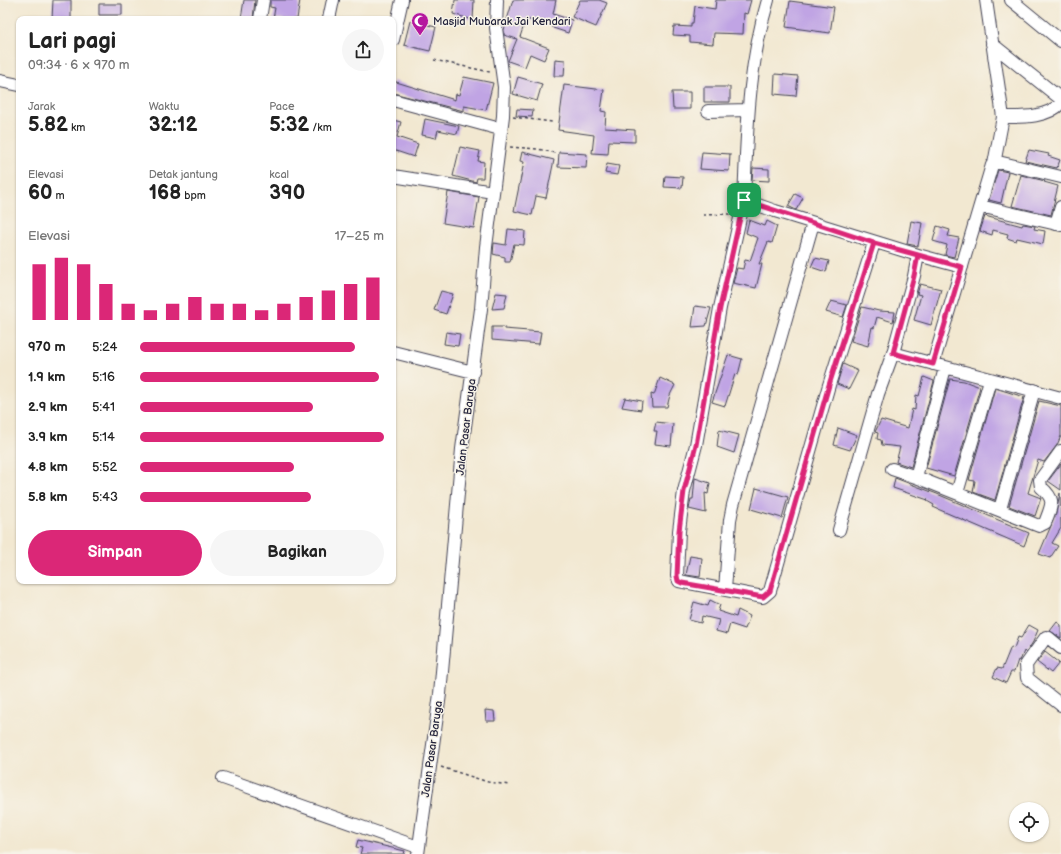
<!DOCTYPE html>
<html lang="id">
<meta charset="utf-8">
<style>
:root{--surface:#fff;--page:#f6f6f6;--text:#222;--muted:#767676;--accent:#db2777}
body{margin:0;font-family:"Balsamiq Sans",sans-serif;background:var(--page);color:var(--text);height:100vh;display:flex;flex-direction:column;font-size:15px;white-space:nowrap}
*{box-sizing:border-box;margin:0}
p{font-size:13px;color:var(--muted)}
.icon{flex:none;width:22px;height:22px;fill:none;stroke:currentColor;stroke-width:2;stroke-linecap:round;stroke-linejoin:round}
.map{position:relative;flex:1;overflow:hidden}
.panel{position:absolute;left:16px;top:16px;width:380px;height:568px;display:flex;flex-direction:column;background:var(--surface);border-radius:8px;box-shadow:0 1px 3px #0004}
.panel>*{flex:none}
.fabs{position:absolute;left:1009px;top:802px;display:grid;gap:8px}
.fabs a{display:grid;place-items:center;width:40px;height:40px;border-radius:50%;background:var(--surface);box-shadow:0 1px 3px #0004;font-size:20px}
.pin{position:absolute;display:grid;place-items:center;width:34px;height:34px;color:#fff;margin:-17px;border-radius:8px;box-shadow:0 2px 6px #0006}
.round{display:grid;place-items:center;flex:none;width:42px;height:42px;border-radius:21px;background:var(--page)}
.overview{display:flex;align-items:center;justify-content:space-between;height:68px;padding:0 12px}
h1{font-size:22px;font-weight:700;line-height:30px}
.metrics{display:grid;grid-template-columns:repeat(3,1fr);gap:6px;height:68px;padding:4px 12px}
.metrics div{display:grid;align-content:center}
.metrics b{font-size:20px;font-weight:700}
.metrics small{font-size:11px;font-weight:400}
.metrics p{font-size:11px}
.chart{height:112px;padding:8px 12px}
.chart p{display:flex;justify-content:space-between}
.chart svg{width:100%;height:72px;margin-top:4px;stroke:var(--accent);stroke-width:6}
.primary-button{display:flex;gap:8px;margin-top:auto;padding:8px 12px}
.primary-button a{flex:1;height:46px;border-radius:24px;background:var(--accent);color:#fff;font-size:16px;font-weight:700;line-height:46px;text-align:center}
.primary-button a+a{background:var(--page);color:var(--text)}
ul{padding:0 12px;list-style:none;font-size:13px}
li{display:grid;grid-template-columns:64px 48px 1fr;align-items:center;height:30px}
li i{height:10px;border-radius:5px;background:var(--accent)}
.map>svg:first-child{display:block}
.building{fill:#c0a4e4}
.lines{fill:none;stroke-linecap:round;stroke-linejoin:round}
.minor-casing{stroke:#414052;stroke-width:14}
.path{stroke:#414052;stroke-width:1.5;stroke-dasharray:3 3;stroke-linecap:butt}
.minor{stroke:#fff;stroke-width:12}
.route-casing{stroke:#fff;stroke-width:8}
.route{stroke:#db2777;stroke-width:5}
.labels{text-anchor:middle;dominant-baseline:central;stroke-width:3;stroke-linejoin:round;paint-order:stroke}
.poi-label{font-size:11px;fill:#22223b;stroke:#f7f3e8;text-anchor:start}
.street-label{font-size:11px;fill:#22223b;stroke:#f7f3e8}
</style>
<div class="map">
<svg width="1061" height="854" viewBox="0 0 1061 854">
<rect width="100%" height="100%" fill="#f7f3e8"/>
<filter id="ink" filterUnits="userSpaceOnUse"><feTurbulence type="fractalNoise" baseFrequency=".025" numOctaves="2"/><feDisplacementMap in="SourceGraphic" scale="8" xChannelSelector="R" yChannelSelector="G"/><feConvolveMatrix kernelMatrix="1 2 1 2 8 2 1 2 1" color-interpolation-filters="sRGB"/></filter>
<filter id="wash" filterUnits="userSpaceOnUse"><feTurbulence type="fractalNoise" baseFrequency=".012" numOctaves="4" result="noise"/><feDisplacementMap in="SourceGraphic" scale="16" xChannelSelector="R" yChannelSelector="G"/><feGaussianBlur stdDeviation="0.9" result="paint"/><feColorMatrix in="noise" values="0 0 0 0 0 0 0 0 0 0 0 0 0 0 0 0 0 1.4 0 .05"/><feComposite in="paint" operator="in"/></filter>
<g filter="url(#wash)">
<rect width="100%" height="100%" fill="#f2e8d1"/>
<g id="blocks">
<path class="building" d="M53,0H71V19H52Z
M244,0H255L253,19H241Z
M270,0H300L297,19H273L275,8L270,7Z
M455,0H474L473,20L453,14Z
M513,0H556L553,14L572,20L568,33L553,28V26L526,19L520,37L549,48L544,60L530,54L525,67L508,61L517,39L504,35V30Z
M580,0H599L607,3L596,27L572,17Z
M716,0H751L747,14L744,13L743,34L714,33L713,44L690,42V36L673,35L674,26L691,27V23H693L695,6L715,9Z
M790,1L834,7L830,33L786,27Z
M99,4H122V15H99Z
M410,21L436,27L430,51L404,45Z
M555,59L565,60L564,76H554Z
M775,74L798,76L796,96L774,94Z
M464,77L493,83L486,110L464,106V111L393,93V81L455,100L456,94L459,95Z
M518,77L542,84L537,101L513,94Z
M564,85L604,90L601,111L606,112L605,128L635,130V142L609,141L608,154L592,153L594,135L558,130Z
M704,87H730V102H704Z
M672,92H690V109H673Z
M517,109L533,110L532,117L516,116Z
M425,119L459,126L457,134L438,130L436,138L422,135Z
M393,120L401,122L397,137L418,144L414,157L393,150Z
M460,147L480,151L478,161L484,162L483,178H477L476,182L453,176Z
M1029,150L1049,154L1048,156L1060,160L1057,168L1025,161Z
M522,152L554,160L546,198L536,196L532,215L514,211L524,162L520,161Z
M559,152L587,154L586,168L558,167Z
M702,152L730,154L729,171L700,169Z
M607,164L619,166L617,175L605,173Z
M753,168L769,169V181L752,180Z
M998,170L1008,172L1001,203L989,200Z
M1021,175L1045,181L1044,182L1058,186L1051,215L1012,206Z
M665,176L683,177L682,188L664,187Z
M448,192L479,197L474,228L443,223Z
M795,194L803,198L796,210L788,206Z
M985,216L1022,226L1023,224L1035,226L1034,229L1045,231L1043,244L1017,238L1016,241L1007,238L1008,234L993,230L992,235L980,231Z
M749,220L765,226L767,221L777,226L772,243L768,242L759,264H762L756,288L733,283L737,268L743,269L745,260L750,261L758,238L746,233Z
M911,221L922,223L918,246L907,244Z
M937,226L950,230L948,236L959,238L954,257L945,255L947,245L933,241Z
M508,229L525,231L524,245L514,244L510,262H505V257L493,254L494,243L506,245Z
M815,258L829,261L826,272L811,267Z
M920,284L941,289L931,325L914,320L921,295L917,294Z
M441,291L453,294L446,314L434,310Z
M496,293L507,294L504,308L492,309Z
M831,301L847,305L843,317L826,312Z
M695,306L711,308L706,326L692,327Z
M862,307L879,311L895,312L893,322L877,317L874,328L872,327L868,346L851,341Z
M492,327H504V329L541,332L539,344L492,340Z
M446,332L460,334L458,346L444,344Z
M728,355L742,359L738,375L735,374L725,406L712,402Z
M843,364L858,371L849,389L837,384Z
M924,377L934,381L911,467L896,462L900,447L882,445L881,440L877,439L878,433L875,432L881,420L908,428L912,409L915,410L916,395L919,396Z
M660,378L675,385L670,395L667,407H652L651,394L654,395Z
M950,379L964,381L980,387L954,476L926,468Z
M995,388L1024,397L995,500L973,492L975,481L969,480Z
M625,398L642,401L641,410L622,407Z
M1039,401L1061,406V436L1057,445L1044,462L1038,460L1028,493L1041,498L1035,516L1009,506Z
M656,422L673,424L671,446L655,444L657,431H654Z
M838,428L857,435L850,450L834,445Z
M719,430L739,435L734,453L717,447Z
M1061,464V490L1048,481Z
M695,478L710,483L708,494L705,493L706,513L689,509L691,499H693Z
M895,478L937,494L1029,533L1024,546L933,507L934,505L927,501L928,500L893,488Z
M756,488L788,497L782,518L751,509Z
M1060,493L1061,528L1052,543L1058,546L1050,558L1039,554L1056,514Z
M690,556L702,558L700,577L686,575Z
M710,600L720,605L718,611L736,617L738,610L750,616L745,629L730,624L727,634L716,631L719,620L702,616L701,623L689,620L694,602L708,606Z
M1057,622L1061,625V638L1050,631Z
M1029,625L1038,630L1033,642L1026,653L1024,651L1020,661L1018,660L1014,672H1011L1006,683L993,677L997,668L1002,669L1011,647L1014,648L1018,637L1021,638Z
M1045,652L1059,663L1051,673L1037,662Z
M485,710L494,711L495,721H486Z
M358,840L405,851L404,854H360L362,848L356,847Z"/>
</g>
</g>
<g filter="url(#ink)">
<use href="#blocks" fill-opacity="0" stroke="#414052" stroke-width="1"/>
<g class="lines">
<g class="minor-casing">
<path id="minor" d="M986,0L1003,117L994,164
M1011,0L1061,41
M260,19L263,0
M329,19L333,0
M393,40L402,0
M992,44L1061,99
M0,81L19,85
M393,100L500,129
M708,111L748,110
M1003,117C1022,117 1047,118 1061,103
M393,176L493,192
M744,200C747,132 748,66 768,0
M980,206L1061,225
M1056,224L1061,207
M874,243L829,385L770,591L763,597L679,581L677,576L679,531L684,491L696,445L720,308L744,200L775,211L918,255L914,276L893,353L1061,398
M918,255L962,267
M393,352L473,372
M933,364L992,165L998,162L1061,177
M892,469L916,477L1039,526L1045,523C1051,505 1057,501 1041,487L1040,480L1061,451
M916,477L945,368
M957,493L990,380
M1000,509L1034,390
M839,530L878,394L893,353
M725,590L730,520L733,505L813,223
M1061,648L1049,638L1046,637L1026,665L1027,678L1061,705
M223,778L418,847
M418,854L440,694L462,449L481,309L486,247L503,116L504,87L496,28L497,0"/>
</g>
<path class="path" d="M434,60L490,72
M513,117L552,122
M510,147L538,149L555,153
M703,215L730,214
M441,767L488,782L509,785"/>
<use href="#minor" class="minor"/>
</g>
</g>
<g class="lines" filter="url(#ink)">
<g class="route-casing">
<path id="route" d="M744,200L720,308L696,445L684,491L679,531L677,576L678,581L682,583L763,597L770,591L829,385L874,243L918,255L914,276L893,353L933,364L962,267L874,243L744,200"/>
</g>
<use href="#route" class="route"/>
</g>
<defs>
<g id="mosque-pin" transform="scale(0.9)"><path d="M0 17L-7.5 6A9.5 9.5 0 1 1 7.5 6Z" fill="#b5179e" stroke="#f7f3e8"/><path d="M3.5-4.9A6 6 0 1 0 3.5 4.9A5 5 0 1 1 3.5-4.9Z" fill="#fff"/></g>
</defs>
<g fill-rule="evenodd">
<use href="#mosque-pin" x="420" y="21"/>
</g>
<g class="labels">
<g class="poi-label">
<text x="433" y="21">Masjid Mubarak Jai Kendari</text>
</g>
<g class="street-label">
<text transform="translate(466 427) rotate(-83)">Jalan Pasar Baruga</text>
<text transform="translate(432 749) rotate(-82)">Jalan Pasar Baruga</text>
</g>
</g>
</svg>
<div class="fabs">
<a><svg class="icon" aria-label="locate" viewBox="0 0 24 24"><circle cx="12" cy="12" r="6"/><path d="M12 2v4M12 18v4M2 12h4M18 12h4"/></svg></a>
</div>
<div class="pin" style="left:744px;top:200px;background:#1e9e55"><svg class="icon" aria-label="arrive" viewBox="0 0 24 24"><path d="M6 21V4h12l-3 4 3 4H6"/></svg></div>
<section class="panel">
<div class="overview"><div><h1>Lari pagi</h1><p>09:34 · 6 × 970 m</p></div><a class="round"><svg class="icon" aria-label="share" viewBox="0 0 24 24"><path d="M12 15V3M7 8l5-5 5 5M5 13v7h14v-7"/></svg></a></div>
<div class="metrics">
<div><p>Jarak</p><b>5.82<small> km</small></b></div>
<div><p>Waktu</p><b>32:12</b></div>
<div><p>Pace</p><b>5:32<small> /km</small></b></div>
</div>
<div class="metrics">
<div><p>Elevasi</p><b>60<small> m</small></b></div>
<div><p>Detak jantung</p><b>168<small> bpm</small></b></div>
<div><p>kcal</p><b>390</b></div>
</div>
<div class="chart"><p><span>Elevasi</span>17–25 m</p>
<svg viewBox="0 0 160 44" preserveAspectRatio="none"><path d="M5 44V10M15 44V6M25 44V10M35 44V22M45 44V34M55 44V38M65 44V34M75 44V30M85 44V34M95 44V34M105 44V38M115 44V34M125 44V30M135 44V26M145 44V22M155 44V18"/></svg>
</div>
<ul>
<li><b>970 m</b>5:24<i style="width:88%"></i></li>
<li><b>1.9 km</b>5:16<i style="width:98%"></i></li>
<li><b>2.9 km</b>5:41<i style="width:71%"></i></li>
<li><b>3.9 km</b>5:14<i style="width:100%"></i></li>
<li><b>4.8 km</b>5:52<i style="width:63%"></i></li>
<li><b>5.8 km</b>5:43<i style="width:70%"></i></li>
</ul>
<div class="primary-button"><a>Simpan</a><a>Bagikan</a></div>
</section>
</div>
